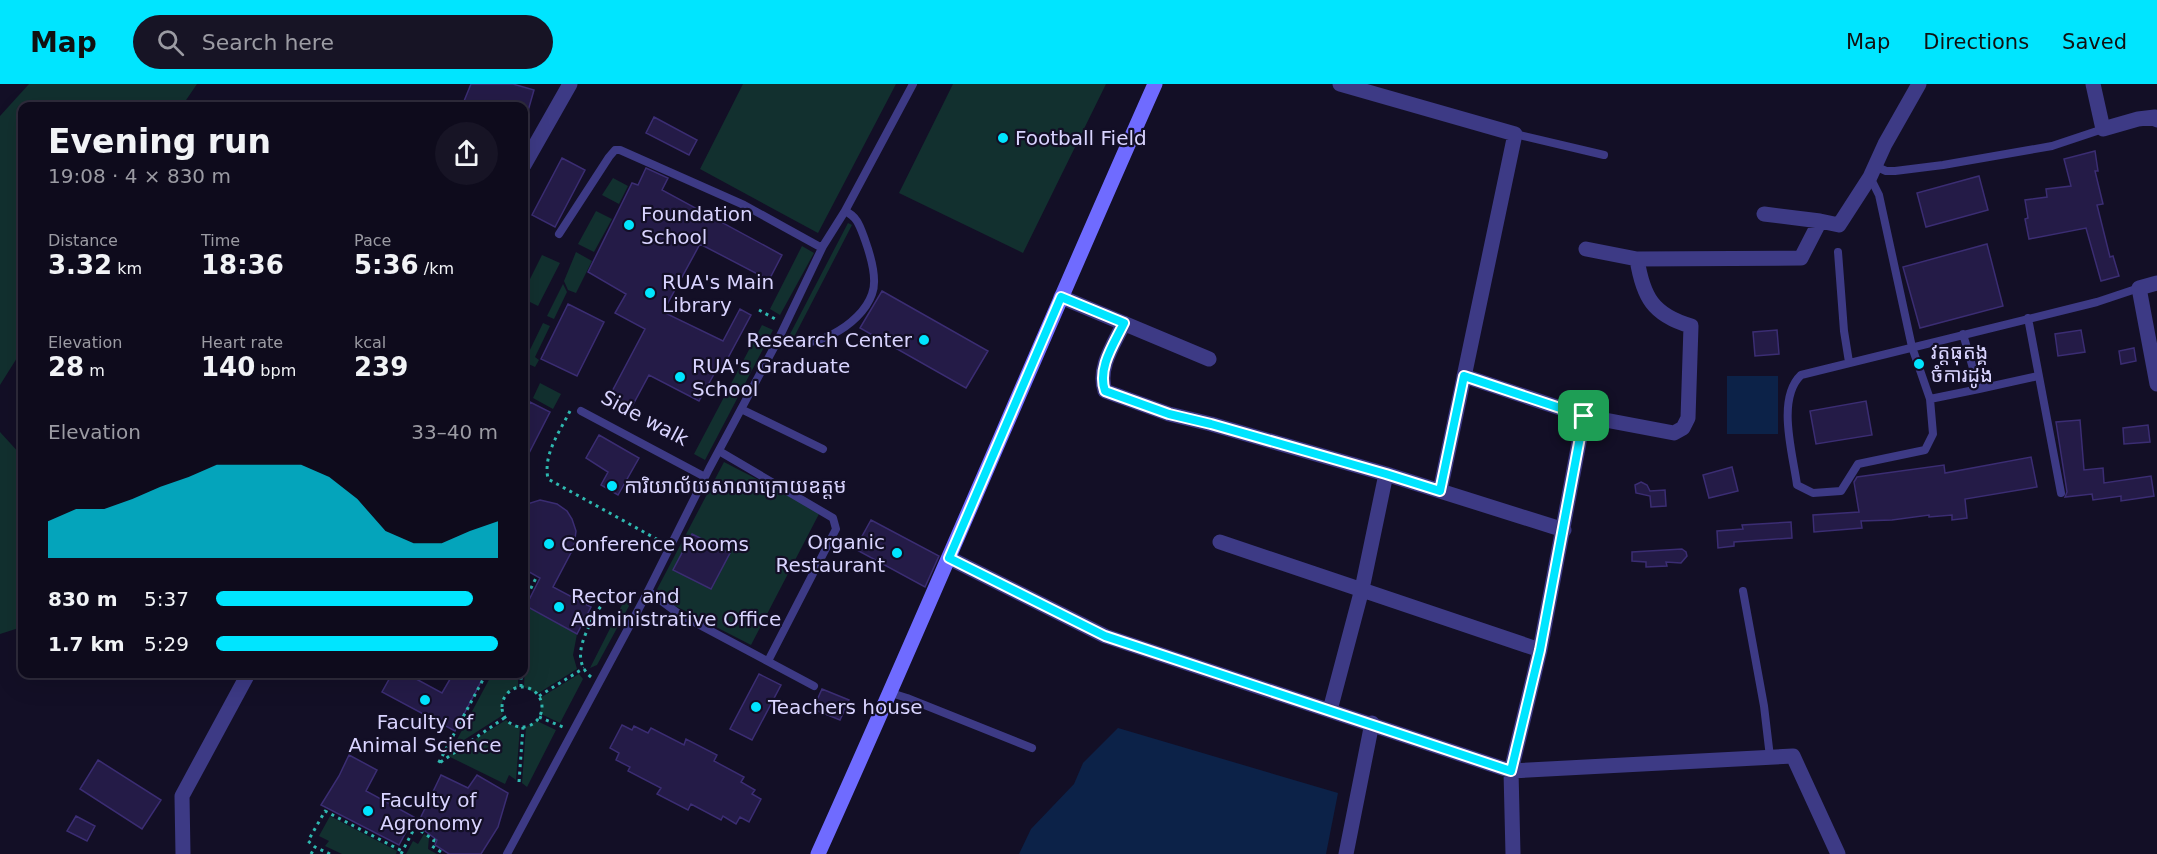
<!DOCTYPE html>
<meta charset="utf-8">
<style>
:root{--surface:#0e0b1c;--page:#171425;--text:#f1f3f6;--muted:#9b9ba3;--line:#2e2b3b;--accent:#00e5ff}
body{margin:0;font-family:"DejaVu Sans","Noto Sans Khmer",sans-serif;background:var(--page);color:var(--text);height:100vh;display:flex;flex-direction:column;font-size:22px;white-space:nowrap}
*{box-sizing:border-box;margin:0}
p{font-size:20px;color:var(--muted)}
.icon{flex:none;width:33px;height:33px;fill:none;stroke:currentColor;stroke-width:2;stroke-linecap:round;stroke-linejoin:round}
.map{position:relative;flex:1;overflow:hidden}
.drawer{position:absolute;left:18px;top:18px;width:510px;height:576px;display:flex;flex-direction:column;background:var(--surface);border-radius:12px;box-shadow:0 6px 24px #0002,0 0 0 2px var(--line)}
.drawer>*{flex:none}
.pin{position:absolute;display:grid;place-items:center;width:51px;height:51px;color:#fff;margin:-26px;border-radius:12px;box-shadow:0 3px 9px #0006}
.round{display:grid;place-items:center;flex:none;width:63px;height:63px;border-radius:32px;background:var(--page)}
.summary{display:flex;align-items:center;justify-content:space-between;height:102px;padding:0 30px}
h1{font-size:33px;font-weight:800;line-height:45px}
.stats{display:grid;grid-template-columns:repeat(3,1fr);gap:9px;height:102px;padding:6px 30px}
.stats div{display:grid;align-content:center}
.stats b{font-size:26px;font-weight:800}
.stats small{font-size:16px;font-weight:400}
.stats p{font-size:16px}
.chart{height:168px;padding:12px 30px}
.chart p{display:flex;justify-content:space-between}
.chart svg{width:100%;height:108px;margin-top:6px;fill:var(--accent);opacity:.7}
ul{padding:0 30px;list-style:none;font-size:20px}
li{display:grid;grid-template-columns:96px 72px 1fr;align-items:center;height:45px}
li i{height:15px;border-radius:8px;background:var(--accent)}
header{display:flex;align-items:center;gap:36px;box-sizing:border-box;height:84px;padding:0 30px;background:var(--accent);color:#111}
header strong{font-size:28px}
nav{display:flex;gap:33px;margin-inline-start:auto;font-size:21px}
.search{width:420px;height:54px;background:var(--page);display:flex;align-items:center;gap:15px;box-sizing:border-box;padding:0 21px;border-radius:33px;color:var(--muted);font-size:22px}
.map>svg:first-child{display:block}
.green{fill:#12302f}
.water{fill:#0c2248}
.building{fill:#241b47;stroke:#3b2d73;stroke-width:1.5}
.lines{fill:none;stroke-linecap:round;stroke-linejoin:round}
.path{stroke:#2fb8b0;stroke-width:3;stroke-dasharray:3 4.5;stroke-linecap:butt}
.lane{stroke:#3d3a85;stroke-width:8}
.street{stroke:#3d3a85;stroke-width:15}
.secondary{stroke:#6f6bff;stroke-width:15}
.route-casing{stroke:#fff;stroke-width:12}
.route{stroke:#00e5ff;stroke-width:8}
.poi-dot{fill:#00e5ff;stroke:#130f26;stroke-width:2}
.labels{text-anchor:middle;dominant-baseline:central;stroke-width:4.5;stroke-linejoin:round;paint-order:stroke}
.poi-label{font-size:20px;fill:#d9d4ff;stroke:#130f26;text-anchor:start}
.street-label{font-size:20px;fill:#d9d4ff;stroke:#130f26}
</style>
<header>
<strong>Map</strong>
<div class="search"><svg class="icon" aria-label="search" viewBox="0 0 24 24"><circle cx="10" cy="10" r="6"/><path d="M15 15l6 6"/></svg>Search here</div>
<nav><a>Map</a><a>Directions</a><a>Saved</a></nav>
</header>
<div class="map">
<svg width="2157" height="770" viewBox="0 0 2157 770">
<rect width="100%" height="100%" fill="#130f26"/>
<path class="green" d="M29,0H197L182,22H22V266L0,301V32Z
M743,0H896L818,149L700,85Z
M953,0H1106L1023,169L899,109Z
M613,94L628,102L619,120L602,111Z
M596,127L612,135L594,168L578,160Z
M848,139L852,141L793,255L789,252Z
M802,162L814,169L780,231L770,225Z
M576,168L592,177L576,209L568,206L564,197Z
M542,171L560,179L538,222L524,215V207Z
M563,200L567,208L554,235L547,232Z
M543,239L550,242L535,273L539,276L535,283L524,278Z
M762,241L773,246L705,376L694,370Z
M540,299L561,310L553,325L533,314Z
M0,348L22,372V543L0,550Z
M724,378L820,428L751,561L654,511Z
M625,515L627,516L629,522L597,581L590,584Z
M527,523L577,550L573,571L577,585L537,610L524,603Z
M492,590H518V603C505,607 499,618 503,631L453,663Z
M579,590L583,595L560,639L541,630L540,614Z
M506,636L512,641L520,643L516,696L509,691L505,700L448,672Z
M537,637L556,646L527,703L522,699L526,643Z
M330,732L397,767L396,770H342L325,762L329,757L319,752Z
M424,750L429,753L428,765L437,770H406L413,757L418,760Z"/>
<path class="water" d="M1727,292H1778V350H1727Z
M1118,644L1338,709L1326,770H1019L1031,745L1074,700L1083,679Z"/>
<path class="building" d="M471,0H513L534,6L528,27L524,25V22H462Z
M654,33L697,56L689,71L646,49Z
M2095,67L2098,87H2095L2103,120L2097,121L2110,173L2113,172L2119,192L2101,197L2086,144L2029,155L2025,135L2028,134L2025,116L2047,113L2046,105L2071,102L2064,75Z
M562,74L585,86L555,143L532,131Z
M646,84L668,94L662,106L782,171L769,196L700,160L663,228L723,257L740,225L751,231L722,285L718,283L699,317L649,291L629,328L607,317L645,245L615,229L626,210L588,188L632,99L638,101Z
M1979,92L1988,126L1926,143L1917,109Z
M1987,160L2003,222L1920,244L1903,183Z
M882,207L988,267L966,304L860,244Z
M568,220L604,238L577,292L541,275Z
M1777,246L1779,270L1755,272L1753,248Z
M2081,246L2085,268L2058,272L2055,250Z
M2134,264L2136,277L2121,280L2119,267Z
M1866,317L1872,351L1816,360L1810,327Z
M530,318L550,328L524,379V330Z
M2080,336L2084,386L2103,384L2104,399L2151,392L2154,412L2121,417V412L2093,416L2092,410L2065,413L2067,408L2056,338Z
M2148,341L2150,358L2124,360L2123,344Z
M599,351L639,374L618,411L601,401L608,388L586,374Z
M2031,373L2037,403L1965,415L1967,434L1952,436V431L1929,433V431L1892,436L1861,437L1862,444L1814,448L1813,431L1859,428L1854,398L1857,393L1944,381L1945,389Z
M1732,383L1738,407L1709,414L1703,391Z
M1641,398L1647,401L1650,407L1665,406L1666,422L1651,423L1650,412L1636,409L1635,401Z
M540,416L557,420L567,427L572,435L576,447L574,463L553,503L591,523L577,550L526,522L540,494L524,485V421Z
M871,436L939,472L925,503L855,465Z
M1791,438L1792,454L1734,458V462L1718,464L1717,447L1743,445L1742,441Z
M692,450L730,469L711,505L673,486Z
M1682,465L1686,468L1687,472L1681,479L1666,478L1667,482L1646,483V478L1632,477V468Z
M392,590H407L442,609L453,590H485L455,647L382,608Z
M759,590L781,601L752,656L730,645Z
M822,605L849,616L840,636L813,625Z
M622,641L632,646L634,642L648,649L651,644L684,661L686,655L717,671L714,677L744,693L741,698L755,706L752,710L761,715L749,738L740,733L736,740L723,732L721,736L691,720L688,726L657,710L661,704L628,687L630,683L616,676L619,669L610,664Z
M349,671L377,686L366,707L414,733L399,761L321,721L339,692Z
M98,676L161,716L142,745L80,705Z
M441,691L468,704L477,691L508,709L498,743L481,770H449L435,761L437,756L417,741Z
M76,732L95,742L87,757L67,747Z"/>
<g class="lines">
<path class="path" d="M759,226L777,236
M570,327C559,349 543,370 548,395L662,458
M524,518L536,494
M486,590L438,680L504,634
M591,593C573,578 582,557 590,540C599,523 610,504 633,510
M502 623a20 20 0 1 1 40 0a20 20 0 1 1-40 0Z
M521,603V590
M539,612L584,584
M539,633L563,643
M519,698L523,643
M311,770L315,763
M330,770L315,763L308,757L325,727L402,767
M401,770L415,743L434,756L432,762L444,770"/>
<path class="lane" d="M1515,50L1604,71
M1875,82L1886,87H1895L1943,81L2052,62L2103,45
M1870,93L1879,111L1912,263L1930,315
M559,150L609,73L615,66H620L744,121L822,164
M1838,168L1844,247L1849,278
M2028,234L2061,409
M1963,250L1979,305L2038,292
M778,256C809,270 861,242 872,210C878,195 870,170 865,156C860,143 858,133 845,127
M1979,305L1930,315L1933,350L1925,366L1858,380L1841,407L1813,409L1797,401C1793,370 1776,315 1801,291L2097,218L2139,204
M741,325L823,365
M581,327L705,393
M719,367L833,434L836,445L768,577
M648,507L679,530L814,602
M1743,507L1764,622L1770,673
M891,609L907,614L1032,664
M507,770L644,515L709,385L778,256L823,162L845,127L913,0"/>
<path class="street" d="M1340,0L1515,50L1440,407
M2093,0L2103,45L2138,35L2155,33L2157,36
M524,81L570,0
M1764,130L1820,137
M1586,165L1637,175L1801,174L1820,137L1839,141L1870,93L1885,60L1919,0
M2157,199L2139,204L2157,300
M1061,213L1209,275
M1124,239C1114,260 1097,284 1105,307L1169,330L1211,340L1386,390L1564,446
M1464,292L1584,332L1674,349L1683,344L1688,334L1691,242C1653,231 1643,213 1637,175
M1220,458L1540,566
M949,474L1105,552L1511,687L1793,672L1838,770
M1330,626L1362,505L1386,390
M183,770L182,712L248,590
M1346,770L1372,639
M1513,770L1511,687L1540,566L1584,332"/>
<path class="secondary" d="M818,770C933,515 1041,256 1155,0"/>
</g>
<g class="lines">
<g class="route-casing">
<path id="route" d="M1061,213L1124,239C1114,260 1097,284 1105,307L1169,330L1211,340L1386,390L1440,407L1464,292L1584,332L1540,566L1511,687L1105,552L949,474Z"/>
</g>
<use href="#route" class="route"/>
</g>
<g class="poi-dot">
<circle cx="1003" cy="54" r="6"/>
<circle cx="629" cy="141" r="6"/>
<circle cx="650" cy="209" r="6"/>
<circle cx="924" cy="256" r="6"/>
<circle cx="1919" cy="280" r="6"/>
<circle cx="680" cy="293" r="6"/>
<circle cx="612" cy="402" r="6"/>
<circle cx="549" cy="460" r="6"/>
<circle cx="897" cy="469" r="6"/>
<circle cx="559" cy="523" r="6"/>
<circle cx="425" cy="616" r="6"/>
<circle cx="756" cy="623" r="6"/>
<circle cx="368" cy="727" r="6"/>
</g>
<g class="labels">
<g class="poi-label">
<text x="1015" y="54">Football Field</text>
<text x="641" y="130">Foundation<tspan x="641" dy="23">School</tspan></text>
<text x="662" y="198">RUA's Main<tspan x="662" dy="23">Library</tspan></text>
<text x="912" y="256" text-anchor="end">Research Center</text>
<text x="1931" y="268">វត្តធុតង្គ<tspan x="1931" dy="23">ចំការដូង</tspan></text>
<text x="692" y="282">RUA's Graduate<tspan x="692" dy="23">School</tspan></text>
<text x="624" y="402">ការិយាល័យសាលាក្រោយឧត្តម</text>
<text x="885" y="458" text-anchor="end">Organic<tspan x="885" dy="23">Restaurant</tspan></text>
<text x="561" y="460">Conference Rooms</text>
<text x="571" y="512">Rector and<tspan x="571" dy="23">Administrative Office</tspan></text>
<text x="768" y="623">Teachers house</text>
<text x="425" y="638" text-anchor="middle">Faculty of<tspan x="425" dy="23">Animal Science</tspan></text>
<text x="380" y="716">Faculty of<tspan x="380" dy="23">Agronomy</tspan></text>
</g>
<g class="street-label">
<text transform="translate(645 334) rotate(28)">Side walk</text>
</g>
</g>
</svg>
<div class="pin" style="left:1584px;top:332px;background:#1e9e55"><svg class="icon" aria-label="arrive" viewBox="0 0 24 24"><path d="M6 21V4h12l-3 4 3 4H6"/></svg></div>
<section class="drawer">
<div class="summary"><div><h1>Evening run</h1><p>19:08 · 4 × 830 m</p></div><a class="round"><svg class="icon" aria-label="share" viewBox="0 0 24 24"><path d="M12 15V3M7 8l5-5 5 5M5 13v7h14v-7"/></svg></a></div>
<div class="stats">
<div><p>Distance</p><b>3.32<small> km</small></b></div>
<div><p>Time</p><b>18:36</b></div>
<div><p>Pace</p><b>5:36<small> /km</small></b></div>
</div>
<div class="stats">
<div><p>Elevation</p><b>28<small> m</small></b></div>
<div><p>Heart rate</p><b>140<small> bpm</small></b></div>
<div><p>kcal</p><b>239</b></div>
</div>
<div class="chart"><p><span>Elevation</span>33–40 m</p>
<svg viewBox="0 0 160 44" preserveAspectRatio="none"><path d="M0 44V29L10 24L20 24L30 20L40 15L50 11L60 6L70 6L80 6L90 6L100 11L110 20L120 33L130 38L140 38L150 33L160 29V44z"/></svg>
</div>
<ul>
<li><b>830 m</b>5:37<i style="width:91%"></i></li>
<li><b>1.7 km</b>5:29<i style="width:100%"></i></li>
</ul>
</section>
</div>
